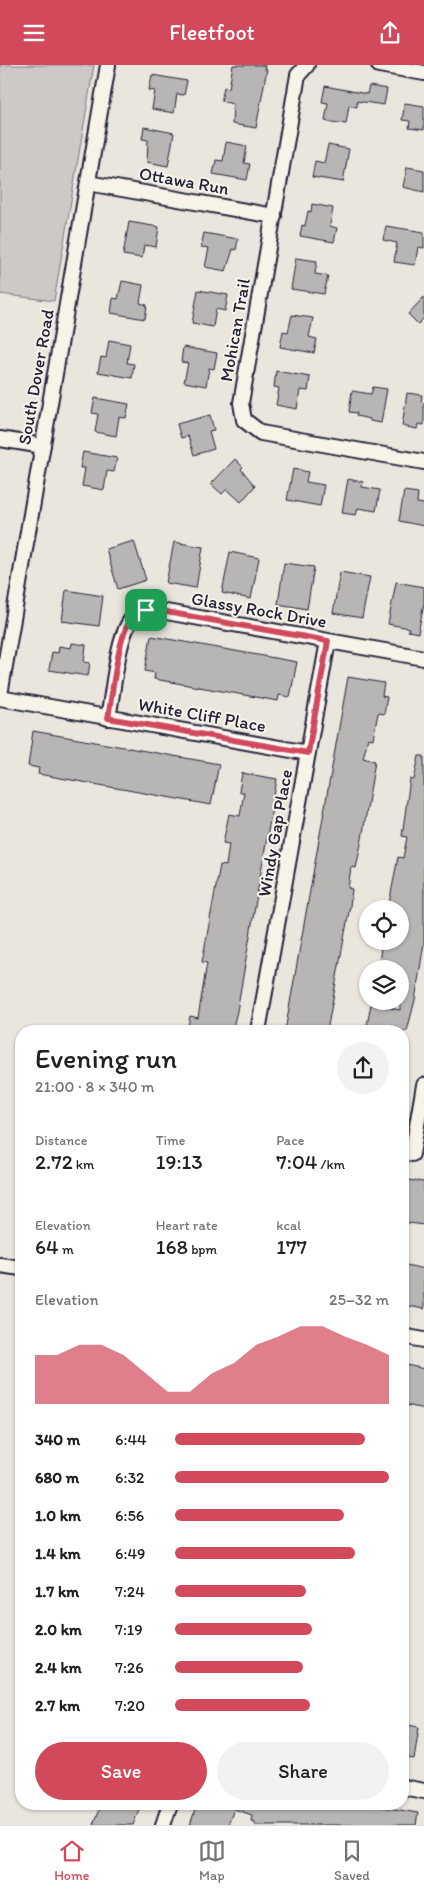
<!DOCTYPE html>
<meta charset="utf-8">
<style>
:root{--surface:#fff;--page:#f2f2f2;--text:#202124;--muted:#757577;--line:#e0e0e0;--accent:#d1495b}
body{margin:0;font-family:Itim,sans-serif;background:var(--page);color:var(--text);height:100vh;display:flex;flex-direction:column;font-size:19px;white-space:nowrap}
*{box-sizing:border-box;margin:0}
p{font-size:16px;color:var(--muted)}
.icon{flex:none;width:28px;height:28px;fill:none;stroke:currentColor;stroke-width:2;stroke-linecap:round;stroke-linejoin:round}
.map{position:relative;flex:1;overflow:hidden}
.sheet{position:absolute;left:15px;top:960px;width:394px;height:785px;display:flex;flex-direction:column;background:var(--surface);border-radius:20px;box-shadow:0 1px 4px #0004}
.sheet>*{flex:none}
.tools{position:absolute;left:359px;top:835px;display:grid;gap:10px}
.tools a{display:grid;place-items:center;width:50px;height:50px;border-radius:50%;background:var(--surface);box-shadow:0 1px 4px #0004;font-size:25px}
.pin{position:absolute;display:grid;place-items:center;width:42px;height:42px;color:#fff;margin:-21px;border-radius:10px;box-shadow:0 2px 8px #0006}
.round{display:grid;place-items:center;flex:none;width:52px;height:52px;border-radius:26px;background:var(--page)}
.summary{display:flex;align-items:center;justify-content:space-between;height:85px;padding:0 20px}
h1{font-size:28px;font-weight:600;line-height:38px}
.stats{display:grid;grid-template-columns:repeat(3,1fr);gap:8px;height:85px;padding:5px 20px}
.stats div{display:grid;align-content:center}
.stats b{font-size:21px;font-weight:600}
.stats small{font-size:14px;font-weight:400}
.stats p{font-size:14px}
.chart{height:140px;padding:10px 20px}
.chart p{display:flex;justify-content:space-between}
.chart svg{width:100%;height:90px;margin-top:5px;fill:var(--accent);opacity:.7}
.button{display:flex;gap:10px;margin-top:auto;padding:10px 20px}
.button a{flex:1;height:58px;border-radius:30px;background:var(--accent);color:#fff;font-size:20px;font-weight:600;line-height:58px;text-align:center}
.button a+a{background:var(--page);color:var(--text)}
ul{padding:0 20px;list-style:none;font-size:16px}
li{display:grid;grid-template-columns:80px 60px 1fr;align-items:center;height:38px}
li i{height:12px;border-radius:6px;background:var(--accent)}
header{display:flex;justify-content:space-between;align-items:center;height:65px;padding:0 20px;background:var(--accent);color:#fff;font-size:22px;font-weight:600}
.tab-bar{display:flex;justify-content:space-around;align-items:center;height:70px;border-top:1px solid var(--line);background:var(--surface);font-size:14px;color:var(--muted)}
.tab-bar a{display:grid;justify-items:center;gap:2px}
.tab-bar .on{color:var(--accent)}
.map>svg:first-child{display:block}
.green{fill:#cdc9c6;stroke:#787680}
.building{fill:#b8b6b5;stroke:#22223b}
.lines{fill:none;stroke-linecap:round;stroke-linejoin:round}
.minor-casing{stroke:#22223b;stroke-width:18}
.minor{stroke:#f7f3e8;stroke-width:14}
.route-casing{stroke:#fff;stroke-width:10}
.route{stroke:#d1495b;stroke-width:6}
.labels{text-anchor:middle;dominant-baseline:central;stroke-width:4;stroke-linejoin:round;paint-order:stroke}
.street-label{font-size:18px;fill:#22223b;stroke:#f7f3e8}
</style>
<header><svg class="icon" aria-label="menu" viewBox="0 0 24 24"><path d="M4 6h16M4 12h16M4 18h16"/></svg>Fleetfoot<svg class="icon" aria-label="share" viewBox="0 0 24 24"><path d="M12 15V3M7 8l5-5 5 5M5 13v7h14v-7"/></svg></header>
<div class="map">
<svg width="424" height="1760" viewBox="0 0 424 1760">
<rect width="100%" height="100%" fill="#eae6de"/>
<filter id="ink" filterUnits="userSpaceOnUse"><feTurbulence type="fractalNoise" baseFrequency=".02" numOctaves="2"/><feDisplacementMap in="SourceGraphic" scale="10" xChannelSelector="R" yChannelSelector="G"/><feConvolveMatrix kernelMatrix="1 2 1 2 8 2 1 2 1" color-interpolation-filters="sRGB"/></filter>
<g filter="url(#ink)">
<path class="green" d="M0,0H94L54,236L0,229Z"/>
<path class="building" d="M233,0H265L264,4H267L256,63L232,59L233,39L221,36L224,22L229,23Z
M152,10L187,16L184,30L177,29L174,48L152,44L155,26L149,25Z
M325,21L367,29L369,21L387,24L384,40L357,36V42L349,40L346,59L325,56L328,38L322,37Z
M405,38L424,41V65L409,63L410,56L402,55Z
M144,62L174,68L168,101L147,97L148,75L142,74Z
M226,77L247,81L244,98L250,99L247,115L213,109L216,95L223,96Z
M328,80L349,84L343,117L312,112L315,96L324,98Z
M407,102L424,105V127L403,122Z
M312,139L333,143L330,161L337,163L334,177L300,171L302,160L305,161L308,146L311,147Z
M129,157L159,162L156,182L144,180L142,193L123,190Z
M386,161L424,167V183L418,182L415,200L394,197L397,178L383,175Z
M204,168L238,174L236,185L233,184L226,206L205,202L209,183L201,182Z
M296,193L317,196L315,209L328,211L324,229L291,224Z
M122,216L143,220L140,238L147,240L145,254L111,248L113,233L118,234Z
M198,225L228,230L225,246L216,244L213,262L192,258Z
M424,232V253L418,259L408,249Z
M292,250L313,253L309,272L317,274L314,288L280,282L283,266L288,267Z
M109,275L130,279L127,298L134,299L132,313L98,307L101,292L106,293Z
M183,282L217,288L214,304L209,303L206,321L184,317L188,298L181,297Z
M276,306L310,312L308,326L300,325L297,344L276,340L279,323L274,322Z
M373,322L387,324L381,358L370,356V354L356,351L357,348L349,347L352,326L371,329Z
M407,328L422,330L421,337L424,338V360L418,359L417,364L402,361Z
M95,333L129,339L126,353L119,352L116,371L95,367L98,349L92,348Z
M210,350L214,365L209,366L214,384L194,390L188,371L181,373L177,359Z
M83,387L117,393L114,407L107,406L104,425L82,421L85,403H80Z
M235,394L243,402L241,404L255,421L241,437L227,424L222,429L211,419Z
M293,404L308,407L306,417L324,420L320,441L287,435Z
M348,414L363,417L362,422L380,425L376,446L358,443L356,450L342,448Z
M404,426L418,428L417,438L424,439V461L399,456Z
M134,476L146,515L118,524L106,484Z
M174,477L203,482L196,523L166,518Z
M230,487L259,493L251,534L222,528Z
M284,498L314,502L307,544L278,539Z
M340,507L370,512L362,553L333,548Z
M396,517L424,522V538L418,568L408,566L409,563L388,559Z
M66,525L103,531L99,561L62,556Z
M151,571L297,597L290,632L279,630L278,636L154,614L155,608L145,606Z
M72,578L86,580L84,597L90,598L88,611L49,605L52,587L58,588L59,581L71,583Z
M348,612L384,618L382,631L387,632L384,649L378,648L373,674L368,673L363,693L375,696L362,774L356,803L351,802L348,823L352,824L350,841L327,966H285Z
M33,666L219,699L211,740L38,709L39,703L28,701Z
M419,691H424V878L415,935L407,966H366L371,939L400,945V904H378L382,876H400V844H388L398,792L403,793L407,772L402,771L410,714L414,715Z
M242,708L277,714L237,946L232,966H187L190,951L198,953L207,898L202,897L220,800L226,801L229,779L223,778L229,749L240,751L244,727H239Z
M408,1115L424,1117V1160L402,1157Z
M402,1199L424,1204V1244L402,1240Z
M407,1300L424,1304V1344L402,1339V1325Z
M402,1659L419,1662L414,1694L402,1692Z
M101,1739H141L133,1760H93Z
M197,1739H364L418,1748L416,1760H255V1757L251,1756L252,1750L234,1744L228,1760H190Z"/>
<g class="lines">
<g class="minor-casing">
<path id="minor" d="M307,0L298,10L241,338L244,355L261,368L424,397
M379,0L424,8
M88,118L274,151
M0,374L43,381
M0,630L108,0
M0,633L308,688
M108,653C113,628 117,578 129,558C135,548 145,545 155,545L424,593
M258,966L328,576
M412,1089L424,1020
M0,1200L21,1203
M402,1271L424,1275
M402,1722L424,1726
M163,1760L170,1739"/>
</g>
<use href="#minor" class="minor"/>
</g>
</g>
<g class="lines" filter="url(#ink)">
<g class="route-casing">
<path id="route" d="M146,545H155L328,576L308,688L108,653C112,631 118,572 130,556C134,551 140,548 146,545Z"/>
</g>
<use href="#route" class="route"/>
</g>
<g class="labels">
<g class="street-label">
<text transform="translate(184 116) rotate(10)">Ottawa Run</text>
<text transform="translate(235 265) rotate(-80)">Mohican Trail</text>
<text transform="translate(36 312) rotate(-80)">South Dover Road</text>
<text transform="translate(259 545) rotate(10)">Glassy Rock Drive</text>
<text transform="translate(202 650) rotate(10)">White Cliff Place</text>
<text transform="translate(275 768) rotate(-80)">Windy Gap Place</text>
</g>
</g>
</svg>
<div class="tools">
<a><svg class="icon" aria-label="locate" viewBox="0 0 24 24"><circle cx="12" cy="12" r="6"/><path d="M12 2v4M12 18v4M2 12h4M18 12h4"/></svg></a>
<a><svg class="icon" aria-label="layers" viewBox="0 0 24 24"><path d="M12 4l9 5-9 5-9-5zM3 14l9 5 9-5"/></svg></a>
</div>
<div class="pin" style="left:146px;top:545px;background:#1e9e55"><svg class="icon" aria-label="arrive" viewBox="0 0 24 24"><path d="M6 21V4h12l-3 4 3 4H6"/></svg></div>
<section class="sheet">
<div class="summary"><div><h1>Evening run</h1><p>21:00 · 8 × 340 m</p></div><a class="round"><svg class="icon" aria-label="share" viewBox="0 0 24 24"><path d="M12 15V3M7 8l5-5 5 5M5 13v7h14v-7"/></svg></a></div>
<div class="stats">
<div><p>Distance</p><b>2.72<small> km</small></b></div>
<div><p>Time</p><b>19:13</b></div>
<div><p>Pace</p><b>7:04<small> /km</small></b></div>
</div>
<div class="stats">
<div><p>Elevation</p><b>64<small> m</small></b></div>
<div><p>Heart rate</p><b>168<small> bpm</small></b></div>
<div><p>kcal</p><b>177</b></div>
</div>
<div class="chart"><p><span>Elevation</span>25–32 m</p>
<svg viewBox="0 0 160 44" preserveAspectRatio="none"><path d="M0 44V20L10 20L20 15L30 15L40 20L50 29L60 38L70 38L80 29L90 24L100 15L110 11L120 6L130 6L140 11L150 15L160 20V44z"/></svg>
</div>
<ul>
<li><b>340 m</b>6:44<i style="width:89%"></i></li>
<li><b>680 m</b>6:32<i style="width:100%"></i></li>
<li><b>1.0 km</b>6:56<i style="width:79%"></i></li>
<li><b>1.4 km</b>6:49<i style="width:84%"></i></li>
<li><b>1.7 km</b>7:24<i style="width:61%"></i></li>
<li><b>2.0 km</b>7:19<i style="width:64%"></i></li>
<li><b>2.4 km</b>7:26<i style="width:60%"></i></li>
<li><b>2.7 km</b>7:20<i style="width:63%"></i></li>
</ul>
<div class="button"><a>Save</a><a>Share</a></div>
</section>
</div>
<nav class="tab-bar">
<a class="on"><svg class="icon" aria-label="home" viewBox="0 0 24 24"><path d="M3 11l9-7 9 7M6 9v11h12V9"/></svg>Home</a>
<a><svg class="icon" aria-label="map" viewBox="0 0 24 24"><path d="M3 6l6-2 6 2 6-2v14l-6 2-6-2-6 2zM9 4v14M15 6v14"/></svg>Map</a>
<a><svg class="icon" aria-label="saved" viewBox="0 0 24 24"><path d="M7 4h10v16l-5-4-5 4z"/></svg>Saved</a>
</nav>
